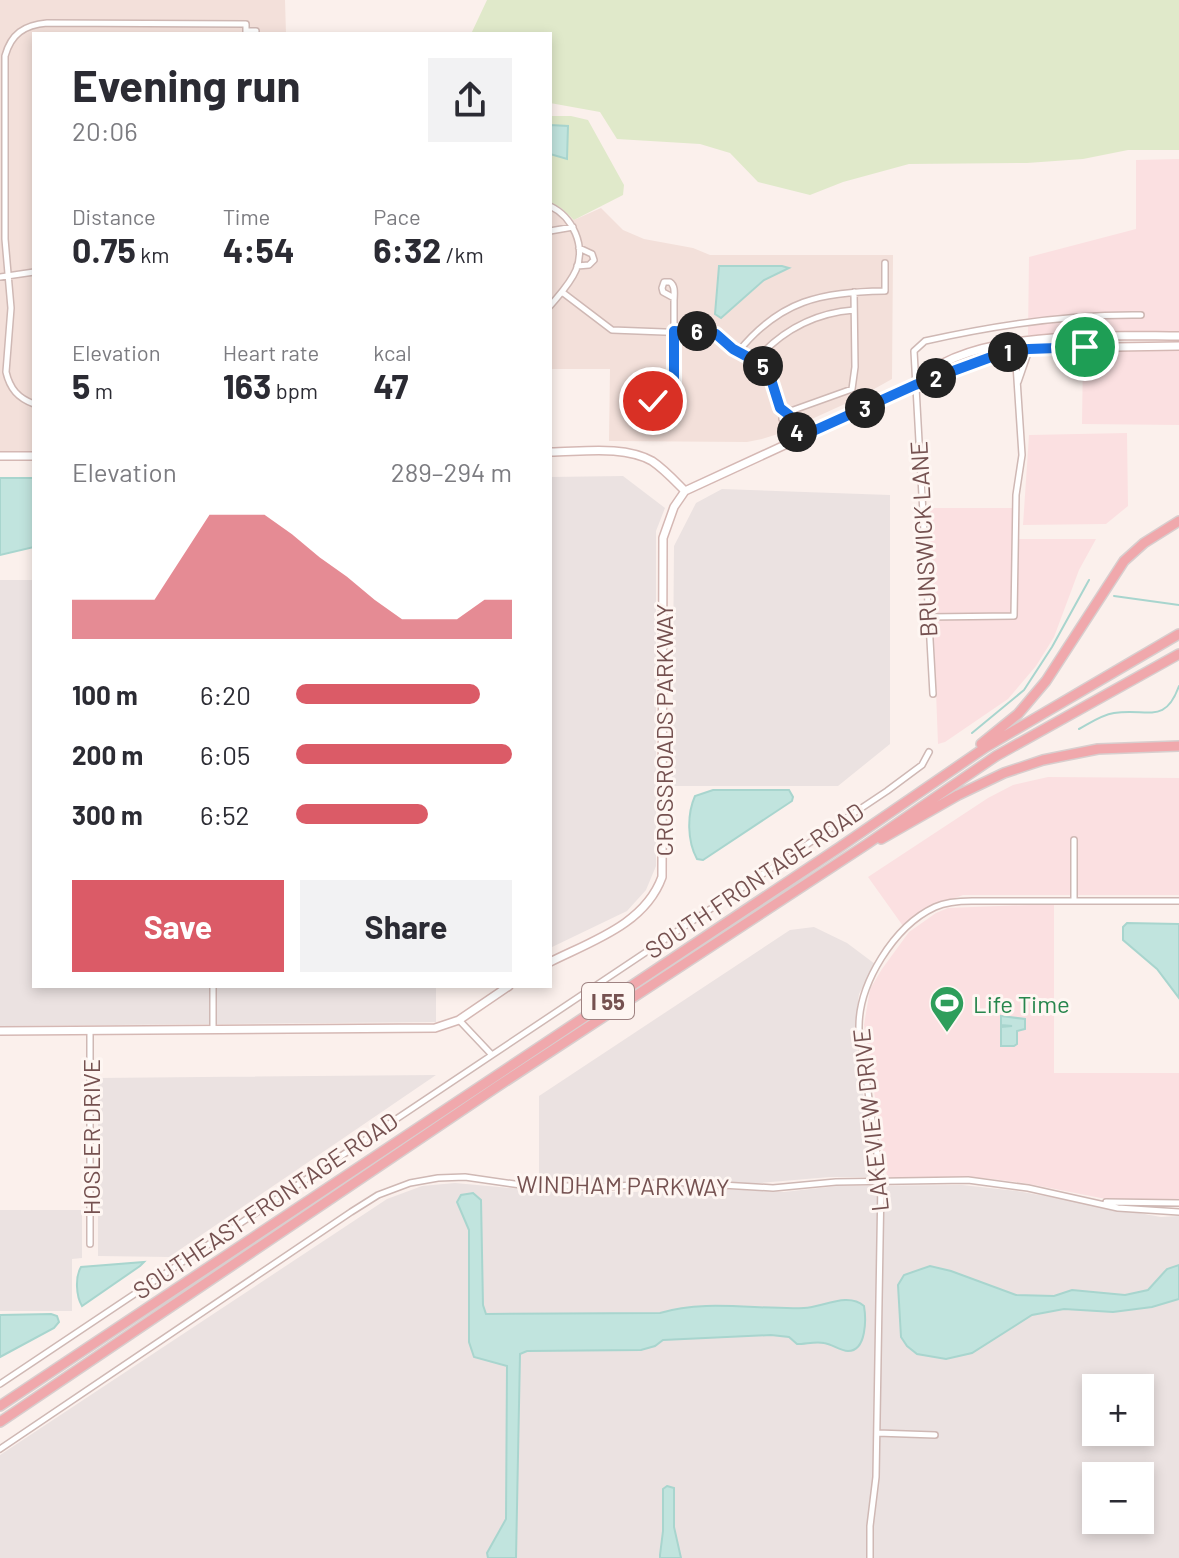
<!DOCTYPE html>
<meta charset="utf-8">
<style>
:root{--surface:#fff;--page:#f2f2f3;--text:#2b2b33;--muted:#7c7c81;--accent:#db5b67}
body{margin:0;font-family:Barlow,sans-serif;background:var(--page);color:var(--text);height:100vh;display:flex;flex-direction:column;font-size:30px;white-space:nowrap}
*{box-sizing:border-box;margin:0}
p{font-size:26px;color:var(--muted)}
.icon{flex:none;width:44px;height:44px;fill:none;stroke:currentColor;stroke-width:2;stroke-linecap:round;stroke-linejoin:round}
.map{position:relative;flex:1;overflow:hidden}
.details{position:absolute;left:32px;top:32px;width:520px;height:956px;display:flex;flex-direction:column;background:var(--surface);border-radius:0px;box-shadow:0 4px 12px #0003}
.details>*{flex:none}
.fabs{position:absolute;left:1082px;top:1374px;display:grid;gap:16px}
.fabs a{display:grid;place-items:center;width:72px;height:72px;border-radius:0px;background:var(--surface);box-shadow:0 4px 12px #0003;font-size:40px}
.pin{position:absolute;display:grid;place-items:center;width:68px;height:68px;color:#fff;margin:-34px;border:4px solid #fff;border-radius:50%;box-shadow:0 2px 8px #0007}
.km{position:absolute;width:40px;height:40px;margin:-20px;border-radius:50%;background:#222;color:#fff;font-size:22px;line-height:40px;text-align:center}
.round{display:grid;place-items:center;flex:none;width:84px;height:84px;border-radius:0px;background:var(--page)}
.head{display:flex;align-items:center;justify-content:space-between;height:136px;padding:0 40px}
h1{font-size:44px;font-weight:700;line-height:60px}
.metrics{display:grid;grid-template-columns:repeat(3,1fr);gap:12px;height:136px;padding:8px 40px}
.metrics div{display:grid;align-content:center}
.metrics b{font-size:34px;font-weight:700}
.metrics small{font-size:22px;font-weight:400}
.metrics p{font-size:22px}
.chart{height:224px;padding:16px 40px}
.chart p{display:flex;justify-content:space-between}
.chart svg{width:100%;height:144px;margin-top:8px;fill:var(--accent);opacity:.7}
.action{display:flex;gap:16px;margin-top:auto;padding:16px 40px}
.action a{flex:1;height:92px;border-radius:0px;background:var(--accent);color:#fff;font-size:32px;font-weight:700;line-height:92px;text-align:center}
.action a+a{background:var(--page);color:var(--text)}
ul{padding:0 40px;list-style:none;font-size:26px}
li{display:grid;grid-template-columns:128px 96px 1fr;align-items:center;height:60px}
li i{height:20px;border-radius:10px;background:var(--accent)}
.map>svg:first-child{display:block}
.residential{fill:#f3e0da}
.commercial{fill:#fbe0e1}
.industrial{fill:#ebe2e1;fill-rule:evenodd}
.green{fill:#e0e9ca}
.water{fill:#c1e4de;stroke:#a8d5ce;stroke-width:2}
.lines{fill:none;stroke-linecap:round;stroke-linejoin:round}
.stream{stroke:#a8d5ce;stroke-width:2}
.street-casing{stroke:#cfb8b4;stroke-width:8}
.secondary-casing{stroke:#d5b8b4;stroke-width:10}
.highway-casing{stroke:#d8cece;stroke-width:12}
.street{stroke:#fff;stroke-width:5}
.secondary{stroke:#fff;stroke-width:7}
.highway{stroke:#f0a8ac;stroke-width:9}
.route-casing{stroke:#fff;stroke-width:16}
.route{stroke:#1a73e8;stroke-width:10}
.labels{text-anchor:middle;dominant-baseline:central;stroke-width:6;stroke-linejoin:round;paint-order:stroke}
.shield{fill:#fef6f2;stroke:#9e8281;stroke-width:2}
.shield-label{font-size:22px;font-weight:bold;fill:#755150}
.street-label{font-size:24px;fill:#755150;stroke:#fef6f2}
.leisure-label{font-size:24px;fill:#27864d;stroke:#fef6f2;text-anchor:start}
</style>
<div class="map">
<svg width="1179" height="1558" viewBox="0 0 1179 1558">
<rect width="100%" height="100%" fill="#fbf0ec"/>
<path class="residential" d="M0,0H285L286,34H34V453L0,454Z
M550,202L574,220L601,208L623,230L644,239L693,248L710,255H893L892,379L858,398L781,433L762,439L747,442L609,441L610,369H550Z"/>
<path class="commercial" d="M1179,159V333L1028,335L1029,257L1136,229V160Z
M1179,351V425L1082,424L1083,352Z
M1127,433L1128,506L1106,524L1023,525L1029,435Z
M929,508H1012L1013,539H1096L1079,570L1054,637L1036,666L1008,699L945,742L938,744Z
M1048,777L1179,778V895H963L919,912L903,926L868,877L988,798L1013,785Z
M1054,904V1073H1179V1200L1106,1199L1024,1183L984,1178L887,1177L864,1025L870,989L882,969L909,932L936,913L948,908Z"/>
<path class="industrial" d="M623,476L665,508L656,531V866L646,890L627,911L550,948V477Z
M722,489L890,495V744L838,786H672L674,546L696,503Z
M0,580H34V986H436V1022L0,1026Z
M814,927L847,943L875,964L859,994L855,1026L873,1177H830L748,1184L686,1178L613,1184L539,1182V1096L790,930Z
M436,1075L169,1257L98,1256V1078Z
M455,1183L556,1192H636L664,1186L784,1192L837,1186L962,1185L1017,1191L1161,1217L1179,1216V1558H0V1455L387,1199L422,1186ZM1096,1388H1140V1432H1096ZM1096,1476H1140V1520H1096Z
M0,1210H82V1258L72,1259V1311H0Z"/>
<path class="green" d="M487,0H1179V150H1128L1083,159L1027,163L909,164L843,182L810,195L758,182L730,153L700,144L617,139L600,112L550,103V34H471Z
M550,116H571L588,120L624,185L623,195L574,220L561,208L550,202Z"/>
<path class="water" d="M550,125L568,126L567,159L550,154Z
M719,266H782L789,268L764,280L721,318L715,314Z
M0,478H34V547L0,555Z
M713,790H789L793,797L792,801L703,860L697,859C687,841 687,814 695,796Z
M1127,923L1179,924V998L1157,969L1123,940V927Z
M1001,1016L1025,1019V1029L1017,1031V1044L1014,1046H1001V1027L1012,1026L1001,1025Z
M473,1193L481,1200L483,1305L486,1314L660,1313C705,1299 757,1310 804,1308C823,1307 848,1292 864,1306C866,1318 867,1351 848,1351C840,1351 832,1344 824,1343C816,1341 806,1344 797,1344L789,1337L771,1335L663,1340L655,1346L641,1350L527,1351L520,1354L516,1558H488L487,1553L506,1519L507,1366L474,1357L469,1342V1230L457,1202L461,1195Z
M144,1262L140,1266L82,1306C76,1296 75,1277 81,1267Z
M1179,1265V1299L1152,1307L1113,1312L1064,1309L1032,1315L972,1353L946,1359L917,1354L907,1346L901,1337L898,1285L904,1275L930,1266L951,1271L1016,1295L1054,1296L1072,1290L1125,1295L1148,1290L1167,1269Z
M51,1314L57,1316L59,1322L54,1328L0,1357V1315Z
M667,1486L674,1488V1527L681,1558H660V1555L663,1531V1489Z"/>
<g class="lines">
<path class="stream" d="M1114,596L1179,605
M1079,729C1090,723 1101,715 1114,713C1148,708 1165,725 1179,686
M972,733L1024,690L1052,647L1089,580"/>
<g class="street-casing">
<path id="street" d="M246,31H256
M550,206C573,217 586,246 576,270C570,284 559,295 550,306
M550,231L573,227
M577,266L589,265L594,260L592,254L579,248
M0,277L34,272
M562,292L612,330L716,334L733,349L761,364L767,370L780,408L789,415L800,437
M674,298L663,292L662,288L664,282H670C676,286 674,295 674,301C674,333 674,364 674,395V397L670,402H655L651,397L654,390L674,389
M738,352C780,300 821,292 885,291V263
M755,361C782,330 814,313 854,310
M1018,382L1029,350
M34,404C18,398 10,389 6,372L11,308L5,239V56C11,34 24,25 47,23L246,24V34
M785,413L852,389L855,367L854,292
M784,414L782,419L794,440
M927,617L1014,616L1016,495L1022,455L1015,349
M933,694L914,351L925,341C996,325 1068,314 1141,315
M1074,840V901
M213,986V1029
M492,1055L887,791L922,765L929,752
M1106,1202L1179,1203
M90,1244V1031
M0,1384L492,1055L459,1020
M877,1433L935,1435
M0,1449L351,1212L378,1195L410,1183L438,1178L465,1177L521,1185L606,1187L671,1182L773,1188L836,1182L968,1180L1028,1188L1118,1208L1179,1212
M870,1558V1526L876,1477L881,1182L859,1029C858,984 894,926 935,907C946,902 960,901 972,901H1179"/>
</g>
<g class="secondary-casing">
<path id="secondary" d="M915,385C962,328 1110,336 1179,336
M550,452C581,452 623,445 652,461C664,469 675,481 685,491
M0,456H34
M550,962C592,941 645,924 662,877L663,538L674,507L685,491L915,385L1002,353L1054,348L1179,346
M0,1031L435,1028L459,1020L509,986"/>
</g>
<g class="highway-casing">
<path id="highway" d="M981,744L1018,714L1046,681L1124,561L1144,543L1179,521
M881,839L958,795L1004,773L1043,760L1098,749L1179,746
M0,1406L840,847L986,747L1179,634
M0,1422L495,1088L867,844L996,756L1179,654"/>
</g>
<use href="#street" class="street"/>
<use href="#secondary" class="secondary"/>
<use href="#highway" class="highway"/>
</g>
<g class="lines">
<g class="route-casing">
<path id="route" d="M653,401L668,402L674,397V331L716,334L733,349L761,364L770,376L780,408L789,415L800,437L915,385L1002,353L1029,349L1085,347"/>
</g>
<use href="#route" class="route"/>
</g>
<defs>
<g id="stadium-pin" transform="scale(1.8)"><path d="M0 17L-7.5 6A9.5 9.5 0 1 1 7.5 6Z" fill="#2e9e5b" stroke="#fef6f2"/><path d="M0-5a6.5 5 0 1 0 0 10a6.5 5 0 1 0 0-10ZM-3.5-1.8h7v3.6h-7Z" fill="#fff"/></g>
</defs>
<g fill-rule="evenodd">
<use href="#stadium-pin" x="947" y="1003"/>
</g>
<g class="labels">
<rect class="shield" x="582" y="983" width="52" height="36" rx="6"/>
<g class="shield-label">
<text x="608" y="1001">I 55</text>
</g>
<g class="street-label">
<text transform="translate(923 539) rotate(-93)">BRUNSWICK LANE</text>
<text transform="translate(663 730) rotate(-90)">CROSSROADS PARKWAY</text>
<text transform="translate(754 880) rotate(-34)">SOUTH FRONTAGE ROAD</text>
<text transform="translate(870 1120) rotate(-96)">LAKEVIEW DRIVE</text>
<text transform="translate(90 1137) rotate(-90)">HOSLER DRIVE</text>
<text transform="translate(623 1185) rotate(1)">WINDHAM PARKWAY</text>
<text transform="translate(265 1205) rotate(-34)">SOUTHEAST FRONTAGE ROAD</text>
</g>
<g class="leisure-label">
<text x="973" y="1003">Life Time</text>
</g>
</g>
</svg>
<div class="fabs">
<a>+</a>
<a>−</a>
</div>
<div class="pin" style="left:1085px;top:347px;background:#1e9e55"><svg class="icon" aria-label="arrive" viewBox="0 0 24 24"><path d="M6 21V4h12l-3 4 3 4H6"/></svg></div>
<div class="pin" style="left:653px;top:401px;background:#d93025"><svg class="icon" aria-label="check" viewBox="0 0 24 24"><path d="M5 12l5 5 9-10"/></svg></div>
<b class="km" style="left:1008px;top:352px">1</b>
<b class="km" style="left:936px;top:378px">2</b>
<b class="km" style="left:865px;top:408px">3</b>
<b class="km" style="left:797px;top:432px">4</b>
<b class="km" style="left:763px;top:366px">5</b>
<b class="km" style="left:697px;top:331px">6</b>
<section class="details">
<div class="head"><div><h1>Evening run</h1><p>20:06</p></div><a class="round"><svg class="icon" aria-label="share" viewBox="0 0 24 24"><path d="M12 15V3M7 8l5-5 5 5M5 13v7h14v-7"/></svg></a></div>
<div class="metrics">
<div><p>Distance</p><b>0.75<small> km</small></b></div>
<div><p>Time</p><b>4:54</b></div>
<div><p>Pace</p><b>6:32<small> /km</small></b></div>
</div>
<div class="metrics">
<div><p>Elevation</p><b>5<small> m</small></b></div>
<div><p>Heart rate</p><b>163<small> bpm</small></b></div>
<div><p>kcal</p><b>47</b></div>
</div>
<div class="chart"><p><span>Elevation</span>289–294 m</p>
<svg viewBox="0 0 160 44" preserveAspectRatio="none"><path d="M0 44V32L10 32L20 32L30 32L40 19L50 6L60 6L70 6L80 12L90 19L100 25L110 32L120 38L130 38L140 38L150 32L160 32V44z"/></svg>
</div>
<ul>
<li><b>100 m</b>6:20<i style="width:85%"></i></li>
<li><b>200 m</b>6:05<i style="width:100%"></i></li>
<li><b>300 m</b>6:52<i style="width:61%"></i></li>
</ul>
<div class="action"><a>Save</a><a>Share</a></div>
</section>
</div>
